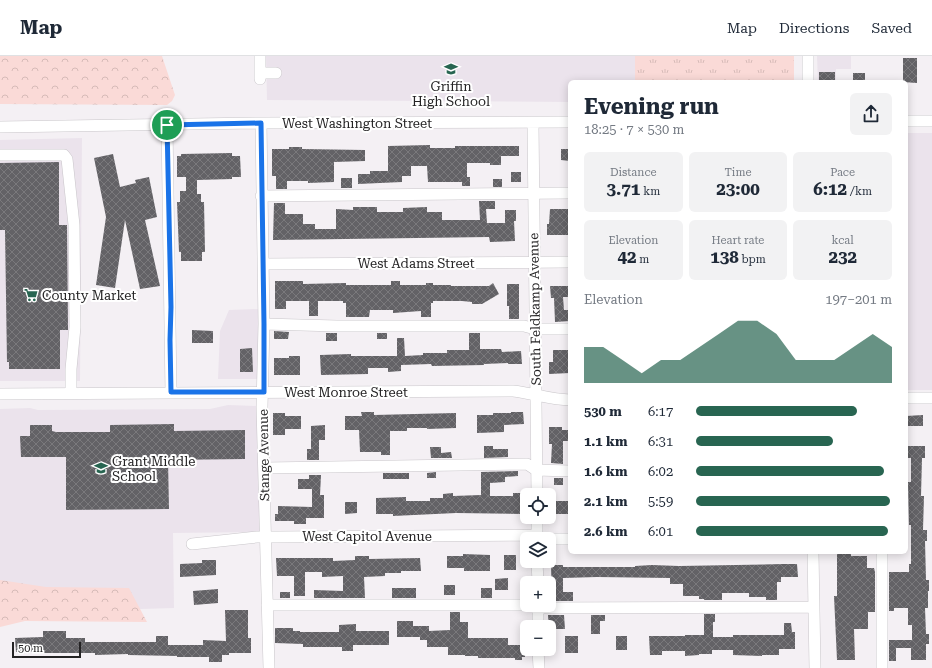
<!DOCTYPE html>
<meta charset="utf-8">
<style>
:root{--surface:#fff;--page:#f2f2f3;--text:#1f2937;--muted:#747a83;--line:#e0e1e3;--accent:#286551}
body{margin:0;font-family:"Roboto Serif",serif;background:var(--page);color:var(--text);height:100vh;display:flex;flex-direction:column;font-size:15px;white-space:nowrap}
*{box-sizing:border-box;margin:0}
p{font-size:13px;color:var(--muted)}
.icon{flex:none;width:22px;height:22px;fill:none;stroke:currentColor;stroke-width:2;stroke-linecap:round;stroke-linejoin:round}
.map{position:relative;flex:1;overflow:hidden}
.panel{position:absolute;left:568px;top:24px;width:340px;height:474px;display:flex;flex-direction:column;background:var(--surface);border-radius:6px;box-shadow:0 2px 10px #0003}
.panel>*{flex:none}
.controls{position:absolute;left:520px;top:432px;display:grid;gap:8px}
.controls a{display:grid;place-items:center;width:36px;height:36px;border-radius:6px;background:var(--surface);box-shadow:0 2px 10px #0003;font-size:20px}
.scale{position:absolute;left:12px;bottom:10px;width:69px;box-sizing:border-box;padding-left:4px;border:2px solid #242324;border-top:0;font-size:11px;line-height:14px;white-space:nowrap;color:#242324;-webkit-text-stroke:3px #fff;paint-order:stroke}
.pin{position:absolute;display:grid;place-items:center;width:34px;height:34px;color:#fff;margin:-17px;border:2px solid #fff;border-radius:50%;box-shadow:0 1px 4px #0007}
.round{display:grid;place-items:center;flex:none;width:42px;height:42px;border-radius:6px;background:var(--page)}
.headline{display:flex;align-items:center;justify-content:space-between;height:68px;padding:0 16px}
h1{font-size:22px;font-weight:700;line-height:30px}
.metrics{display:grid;grid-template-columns:repeat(3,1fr);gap:6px;height:68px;padding:4px 16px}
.metrics div{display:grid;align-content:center;border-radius:6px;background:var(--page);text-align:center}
.metrics b{font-size:17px;font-weight:700}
.metrics small{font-size:11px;font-weight:400}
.metrics p{font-size:11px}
.chart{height:112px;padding:8px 16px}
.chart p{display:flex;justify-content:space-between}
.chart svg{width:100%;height:72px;margin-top:4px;fill:var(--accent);opacity:.7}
ul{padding:0 16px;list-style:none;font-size:13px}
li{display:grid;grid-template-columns:64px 48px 1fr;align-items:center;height:30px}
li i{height:10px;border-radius:5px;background:var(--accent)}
header{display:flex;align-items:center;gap:24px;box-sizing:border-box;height:56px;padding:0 20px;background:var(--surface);border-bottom:1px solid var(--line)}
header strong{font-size:19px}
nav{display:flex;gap:22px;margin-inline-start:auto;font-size:14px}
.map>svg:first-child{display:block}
.built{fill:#ebe3ec}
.grass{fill:url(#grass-tufts)}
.forest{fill:url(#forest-crowns)}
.building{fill:url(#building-cross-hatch)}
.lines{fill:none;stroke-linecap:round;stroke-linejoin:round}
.minor-casing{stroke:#c9c6ca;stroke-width:12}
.minor{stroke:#fff;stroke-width:11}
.route-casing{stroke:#fff;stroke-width:8}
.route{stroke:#1a73e8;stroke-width:5}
.labels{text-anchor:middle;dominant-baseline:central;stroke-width:4;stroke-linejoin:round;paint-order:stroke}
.poi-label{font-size:13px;fill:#242324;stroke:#fff;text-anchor:start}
.street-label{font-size:13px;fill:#242324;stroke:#fff}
</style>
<header>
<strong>Map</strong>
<nav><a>Map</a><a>Directions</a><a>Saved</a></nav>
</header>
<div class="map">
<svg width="932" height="612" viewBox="0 0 932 612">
<defs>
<pattern id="grass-tufts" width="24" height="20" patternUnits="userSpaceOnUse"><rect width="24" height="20" fill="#fadad7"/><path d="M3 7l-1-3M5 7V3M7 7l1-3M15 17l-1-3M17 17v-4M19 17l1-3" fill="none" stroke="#d6bbb8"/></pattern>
<pattern id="forest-crowns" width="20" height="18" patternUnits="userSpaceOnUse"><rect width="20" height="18" fill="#fadad7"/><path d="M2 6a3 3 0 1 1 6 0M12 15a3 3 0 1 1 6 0" fill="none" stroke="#d6bbb8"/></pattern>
<pattern id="building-cross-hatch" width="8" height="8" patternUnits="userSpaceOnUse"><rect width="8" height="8" fill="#636266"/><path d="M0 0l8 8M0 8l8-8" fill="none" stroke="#7a797c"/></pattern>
</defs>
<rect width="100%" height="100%" fill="#f4f0f4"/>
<path class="built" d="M266,0H635V26H570V46L267,44Z
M817,0H851V13H836V26H818Z
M906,77H932V334H906Z
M82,82L80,325H0V84Z
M259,253V323H218L220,275L229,254Z
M228,349L259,350L260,476L173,477L174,552L141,553L0,552V353L30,352L38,354L210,353Z"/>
<path class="grass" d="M635,0H794V26H635Z"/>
<path class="forest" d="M0,0H162L175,39L172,45L167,49L0,48Z
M0,524L46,531L129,532L147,566L25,565L0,571Z"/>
<path class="building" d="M903,2H917V27L903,26Z
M819,16H835V26H819Z
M853,17H865V26H853Z
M430,89V92H455V90H519V100H501V109H490V107H467V121H470V130H462V126H428L427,110H411V120H402V126L358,128V118H370V115H388V90Z
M289,91H302V93L365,94V105L334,106V126L308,127V125H287V133H276V120H272V93H289Z
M561,93H570V105L561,104Z
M232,97V100H240L241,121H232V123L197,124V138H201V146H204L205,196H202V205H181V196H179L177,146H180V135H186V121H177V100H181V98Z
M113,98L120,131L136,127L135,124L149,121L157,161L145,164L160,230L140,233L125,164L115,232L96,229L106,161L94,102Z
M59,106V169H67L68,271V274H60V313H9V306H7L5,174H0V107Z
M511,116H521V126H511Z
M341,122H352V132H341Z
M493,123H502V131H493Z
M479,145H495V153H486L487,167H505V154H516V165H514L515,185L490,186L489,181L273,184L274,147H285V158H303V168H315V173H336V153L353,154V151H377V156H403V152L427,151V156H442V164H480Z
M550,153H568V167H570V179H547V168H549Z
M275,225H303V228L346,227V229H391V225H400V229H426V227H433V229H451V230H489L493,227L499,238L482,248H472V246L462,245H433V247H431V261H421V255L393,257V254H370L369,261H346V247H343V245H318V260H309V245H286V253H275Z
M507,228H519V263H509V250H507Z
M550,230H570V241H563L564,254H570V265L555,266L554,242H551Z
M192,274L213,275V287H192Z
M274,275L289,276L288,283H274Z
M326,277H337V285H326Z
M377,277H387V283H377Z
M469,277H480V293H501L502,296L521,295L522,308H508V307L484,308V309L432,310L431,308L401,309V315L388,316V312H368V318L321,319L320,299L351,298V300H397V282H404L405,300L423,299V297H447V294H469Z
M252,292L253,316H240V293Z
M553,294H570V317L549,318V306H553Z
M289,300H300V319H274V302H289Z
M361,356H374V359L456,357V372L427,373V372H407V375H390V399H381V396H360L359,374H345V360H362Z
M511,356H523L524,368L504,369V376L477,377V359H493V357H511Z
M273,357H285V360H301V373H285V379H273Z
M923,359V370H906V360Z
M174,368V375L245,374V403L168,404L169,453L66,454V401H21L20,380H30V369H52V375L56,376H110V369Z
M325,369V384H319V404H307V393H311V370Z
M549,371H562V374H570V385H563V408L551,407L552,388H549Z
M484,390H493V393H508V401L484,402Z
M906,390H925V402H922L921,440H924L923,474H927V485H925L926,524H929V535H928V552H925L926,578H929V588H926V604H911V592H896V605H889V584H912V569H908V552H894V555H889V516H909V508H911V469H909L908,426H911V402H906Z
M430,391H441V397L451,396L452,402H431Z
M518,415V420L505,421V426L490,427V440H513V437H523L524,458L456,457L393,460V458H376V442L406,441V445H430V442H443V438L453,437V440L481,439V416Z
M436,416V422H427V417Z
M383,417H409V423H383Z
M309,419H321L320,439H324V462H306V468H294V465H275V458H278V450L312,451V433H298V423H309Z
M554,422H563V429H554Z
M549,445H570V458H549Z
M345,446H357V457L345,458Z
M837,496H851V500H867V512H874L875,516V556H868V573H854L855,604H837L834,540H837Z
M463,498L490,499V515H464V512H447V500H463Z
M504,499H516V514H504Z
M355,500H369V503L420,502L421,515H401V517H385V520L364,521L365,542H314V534L343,535V520L322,521V516H305V540H294V520H277L276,502H333V505L355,504Z
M202,504H216V519L180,521V508L202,507Z
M784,508H797L798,521H781V526H777V544H766V541H749V537H722V544H704V543H699V540H683V528H670V522L597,521L563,522V536H573V545H552L551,509H563V511H635V510L652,509L679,510Z
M508,522V534H495V523Z
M444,529H455V539H444Z
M392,532H416V542H392Z
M481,532H492V542H481Z
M218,533V547L194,549L193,535Z
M280,536H290V542H280Z
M225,554H248V582H251V597H229V599H222V606H209V601H177V600L128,599V598L95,599V597H43V595L16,596L15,582L43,581V575H66V582H85V586H156V580H168V589H203V584L226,585Z
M450,556H460V566H468V582H508V589H525V601H522V604H515V602H478V600H465V599H448V591H427V584H420V581H397V565H413V570H429V575L450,574Z
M704,558H715V566H713V581H733V579H784V567H791L792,576H795V593H779V599H762V600L733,599V594H712V598H699V599L685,600V595H662V599H650L649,580H685V579H704Z
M548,559H564L565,573H549Z
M591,559H605V565H600V578H591Z
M356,568V575H389V589H353V595H342V591H303V588L275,587V572H293V575H300V576H339V569Z
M565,580H578V597H565Z
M616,580H627V594H616Z"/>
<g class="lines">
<g class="minor-casing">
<path id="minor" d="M808,0V26
M260,17H276
M260,23V0
M906,65H932
M261,67L264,268L262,351L269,612
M533,67L537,439
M167,69L171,336
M0,71L261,67L570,66
M0,99H64L67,103L74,169L75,271L71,313V337
M261,140L570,137
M263,208L570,206
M264,268L337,270H524L535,273H570
M0,338L513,335C532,337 551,344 570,344
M906,342H932
M265,412L527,408L536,414L570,415
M537,461V483
M549,483H570
M192,488L257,481H277L537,479L541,483
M813,496L815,612
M882,496V612
M537,505L538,527
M267,549H530L538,552L814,551
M538,549V571
M538,593L539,612"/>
</g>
<use href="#minor" class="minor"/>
</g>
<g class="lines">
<g class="route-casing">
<path id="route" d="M261,67L264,268V336H171L170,284L171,251L167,69Z"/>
</g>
<use href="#route" class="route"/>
</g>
<defs>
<g id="school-bare" transform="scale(1.08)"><path d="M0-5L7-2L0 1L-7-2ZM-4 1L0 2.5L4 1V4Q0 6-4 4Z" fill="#286551" stroke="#fff" stroke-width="2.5" paint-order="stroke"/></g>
<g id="supermarket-bare" transform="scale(1.08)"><path d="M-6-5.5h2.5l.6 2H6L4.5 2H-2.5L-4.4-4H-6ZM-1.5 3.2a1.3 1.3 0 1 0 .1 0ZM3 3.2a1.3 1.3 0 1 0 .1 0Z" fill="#286551" stroke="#fff" stroke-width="2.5" paint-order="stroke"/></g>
</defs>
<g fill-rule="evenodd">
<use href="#school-bare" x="451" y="13"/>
<use href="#supermarket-bare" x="31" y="239"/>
<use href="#school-bare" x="101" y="412"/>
</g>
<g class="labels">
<g class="poi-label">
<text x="451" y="30" text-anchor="middle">Griffin<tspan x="451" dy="15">High School</tspan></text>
<text x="42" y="239">County Market</text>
<text x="112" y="405">Grant Middle<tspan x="112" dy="15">School</tspan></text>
</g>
<g class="street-label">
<text x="357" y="67">West Washington Street</text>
<text x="416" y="207">West Adams Street</text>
<text transform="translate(535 253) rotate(-91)">South Feldkamp Avenue</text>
<text x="346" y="336">West Monroe Street</text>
<text transform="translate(264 399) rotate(-91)">Stange Avenue</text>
<text x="367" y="480">West Capitol Avenue</text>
</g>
</g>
</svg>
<div class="controls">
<a><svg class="icon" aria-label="locate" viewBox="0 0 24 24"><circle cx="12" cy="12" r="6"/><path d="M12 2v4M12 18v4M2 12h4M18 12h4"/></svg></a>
<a><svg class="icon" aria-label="layers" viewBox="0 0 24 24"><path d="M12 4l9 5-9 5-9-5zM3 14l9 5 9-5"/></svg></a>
<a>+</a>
<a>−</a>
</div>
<div class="scale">50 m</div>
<div class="pin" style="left:167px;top:69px;background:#1e9e55"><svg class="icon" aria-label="arrive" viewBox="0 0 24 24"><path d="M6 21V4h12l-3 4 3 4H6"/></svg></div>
<section class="panel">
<div class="headline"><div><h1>Evening run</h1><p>18:25 · 7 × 530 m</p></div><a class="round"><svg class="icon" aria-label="share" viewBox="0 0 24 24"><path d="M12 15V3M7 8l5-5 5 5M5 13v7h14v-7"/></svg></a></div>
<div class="metrics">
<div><p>Distance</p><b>3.71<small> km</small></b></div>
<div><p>Time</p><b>23:00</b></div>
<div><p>Pace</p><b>6:12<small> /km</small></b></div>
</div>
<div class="metrics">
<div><p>Elevation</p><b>42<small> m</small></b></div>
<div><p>Heart rate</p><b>138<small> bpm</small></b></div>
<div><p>kcal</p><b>232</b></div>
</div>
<div class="chart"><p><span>Elevation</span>197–201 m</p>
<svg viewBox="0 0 160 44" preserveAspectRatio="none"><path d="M0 44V22L10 22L20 30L30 38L40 30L50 30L60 22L70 14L80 6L90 6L100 14L110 30L120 30L130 30L140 22L150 14L160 22V44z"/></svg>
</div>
<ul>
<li><b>530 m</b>6:17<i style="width:82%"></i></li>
<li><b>1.1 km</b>6:31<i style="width:70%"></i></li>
<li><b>1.6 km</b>6:02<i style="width:96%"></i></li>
<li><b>2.1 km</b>5:59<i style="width:99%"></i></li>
<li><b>2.6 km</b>6:01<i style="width:98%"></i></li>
</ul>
</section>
</div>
